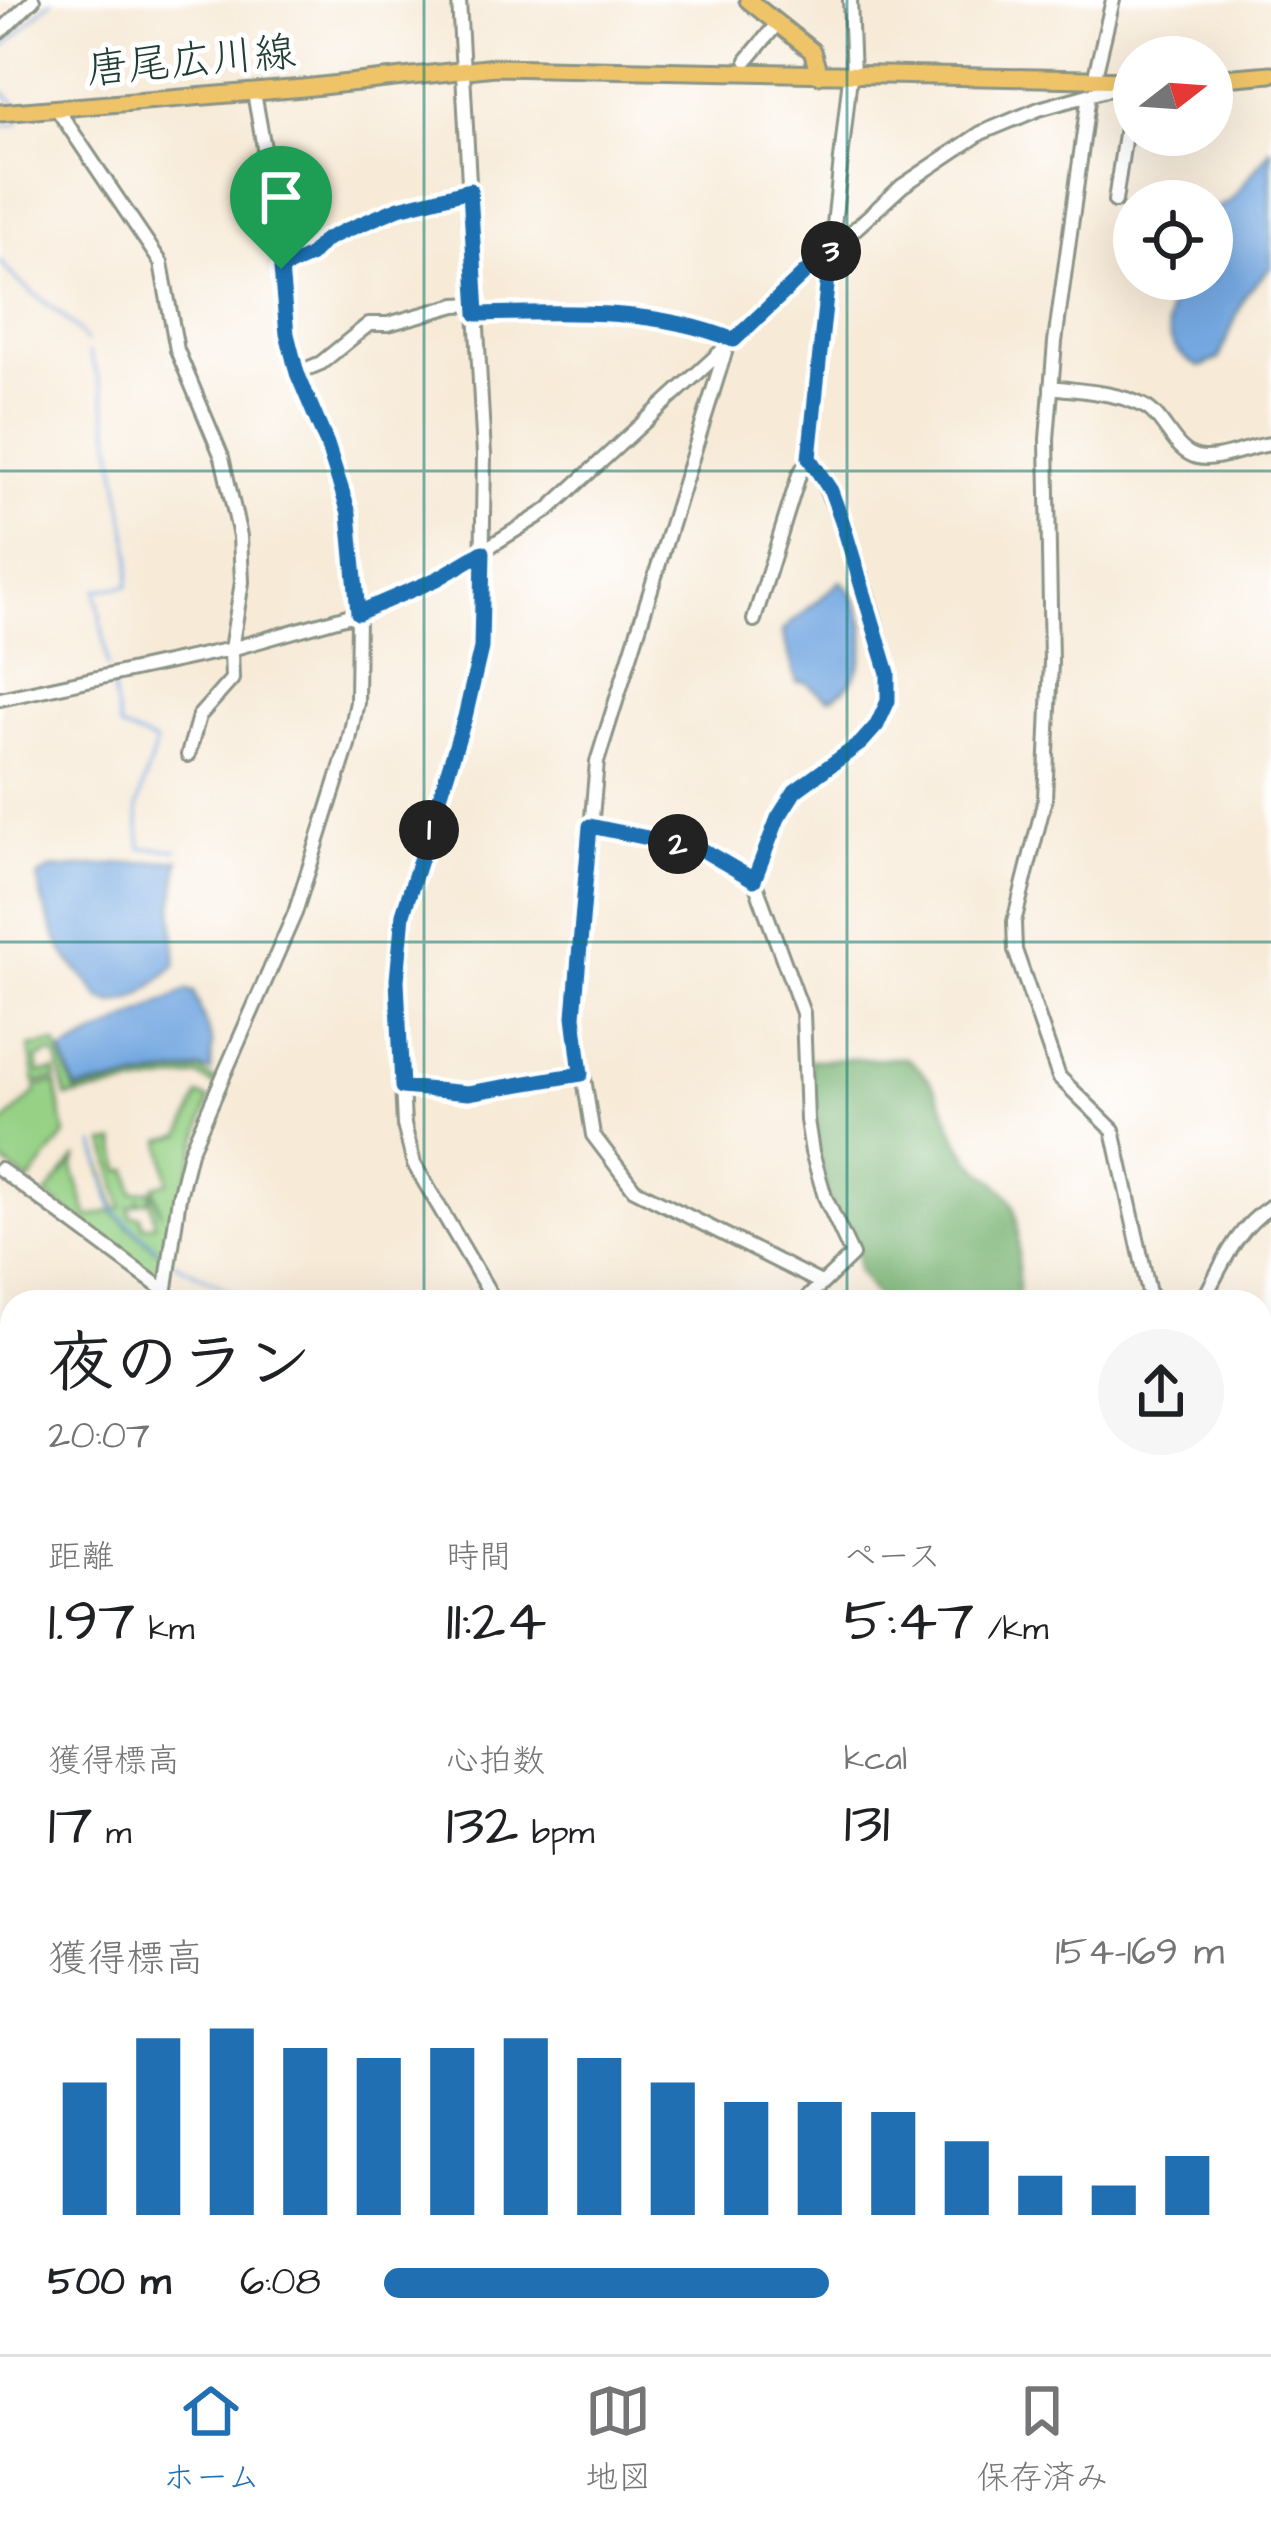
<!DOCTYPE html>
<html lang="ja">
<meta charset="utf-8">
<style>
:root{--surface:#fff;--page:#f6f6f6;--text:#202124;--muted:#757577;--line:#e0e0e0;--accent:#1f6fb2}
body{margin:0;font-family:"Architects Daughter","Klee One",sans-serif;background:var(--page);color:var(--text);height:100vh;display:flex;flex-direction:column;font-size:45px;white-space:nowrap}
*{box-sizing:border-box;margin:0}
p{font-size:39px;color:var(--muted)}
.icon{flex:none;width:66px;height:66px;fill:none;stroke:currentColor;stroke-width:2;stroke-linecap:round;stroke-linejoin:round}
.map{position:relative;flex:1;overflow:hidden}
.side{position:absolute;left:0px;top:1290px;width:1272px;height:1065px;display:flex;flex-direction:column;background:var(--surface);border-radius:36px 36px 0 0;box-shadow:0 12px 48px #0002}
.side>*{flex:none}
.needle{width:78px;rotate:73deg}
.buttons{position:absolute;left:1113px;top:36px;display:grid;gap:24px}
.buttons a{display:grid;place-items:center;width:120px;height:120px;border-radius:50%;background:var(--surface);box-shadow:0 12px 48px #0002;font-size:60px}
.pin{position:absolute;display:grid;place-items:center;width:102px;height:102px;color:#fff;margin:-123px -51px;border-radius:50% 50% 50% 0;rotate:-45deg;box-shadow:0 0 12px #0007}
.pin .icon{rotate:45deg}
.km{position:absolute;width:60px;height:60px;margin:-30px;border-radius:50%;background:#222;color:#fff;font-size:33px;line-height:60px;text-align:center}
.round{display:grid;place-items:center;flex:none;width:126px;height:126px;border-radius:63px;background:var(--page)}
.headline{display:flex;align-items:center;justify-content:space-between;height:204px;padding:0 48px}
h1{font-size:66px;font-weight:600;line-height:90px}
.metrics{display:grid;grid-template-columns:repeat(3,1fr);gap:18px;height:204px;padding:12px 48px}
.metrics div{display:grid;align-content:center}
.metrics b{font-size:60px;font-weight:600}
.metrics small{font-size:33px;font-weight:400}
.metrics p{font-size:33px}
.chart{height:336px;padding:24px 48px}
.chart p{display:flex;justify-content:space-between}
.chart svg{width:100%;height:216px;margin-top:12px;stroke:var(--accent);stroke-width:6}
ul{padding:0 48px;list-style:none;font-size:39px}
li{display:grid;grid-template-columns:192px 144px 1fr;align-items:center;height:90px}
li i{height:30px;border-radius:15px;background:var(--accent)}
.menu{display:flex;justify-content:space-around;align-items:center;height:168px;border-top:3px solid var(--line);background:var(--surface);font-size:33px;color:var(--muted)}
.menu a{display:grid;justify-items:center;gap:6px}
.menu .active{color:var(--accent)}
.map>svg:first-child{display:block}
.green{fill:#96d185;stroke:#5a875c;stroke-width:3}
.forest{fill:#78b372;stroke:#4c7853;stroke-width:3}
.water{fill:#75a8e1;stroke:#4a728a;stroke-width:3}
.lines{fill:none;stroke-linecap:round;stroke-linejoin:round}
.stream{stroke:#75a8e1;stroke-width:3}
.minor-casing{stroke:#8b9486;stroke-width:18}
.major-casing{stroke:#8b9486;stroke-width:21}
.minor{stroke:#fff;stroke-width:12}
.major{stroke:#efc469;stroke-width:15}
.route-casing{stroke:#fff;stroke-width:24}
.route{stroke:#1f6fb2;stroke-width:15}
.grid{fill:none;stroke:#0f766e;stroke-width:3;stroke-opacity:0.55}
.labels{text-anchor:middle;dominant-baseline:central;stroke-width:10;stroke-linejoin:round;paint-order:stroke}
.street-label{font-size:42px;fill:#1f3d34;stroke:#fff}
</style>
<div class="map">
<svg width="1271" height="2354" viewBox="0 0 1271 2354">
<rect width="100%" height="100%" fill="#fff"/>
<filter id="ink" filterUnits="userSpaceOnUse"><feTurbulence type="fractalNoise" baseFrequency=".00833" numOctaves="2"/><feDisplacementMap in="SourceGraphic" scale="24" xChannelSelector="R" yChannelSelector="G"/><feConvolveMatrix kernelMatrix="1 2 1 2 8 2 1 2 1" color-interpolation-filters="sRGB"/></filter>
<filter id="wash" filterUnits="userSpaceOnUse"><feTurbulence type="fractalNoise" baseFrequency=".004" numOctaves="4" result="noise"/><feDisplacementMap in="SourceGraphic" scale="48" xChannelSelector="R" yChannelSelector="G"/><feGaussianBlur stdDeviation="2.7" result="paint"/><feColorMatrix in="noise" values="0 0 0 0 0 0 0 0 0 0 0 0 0 0 0 0 0 1.4 0 .05"/><feComposite in="paint" operator="in"/></filter>
<g filter="url(#wash)">
<rect width="100%" height="100%" fill="#f7ead7"/>
<path class="green" d="M56,1043L75,1092L200,1071L217,1081L215,1086L198,1076L66,1097L57,1058L52,1053L37,1059L39,1073L55,1071L56,1079L35,1083L29,1047Z
M56,1083L65,1135L29,1182L0,1160V1127L36,1092L35,1087Z
M199,1095L209,1100L166,1256L114,1211L95,1145L116,1210L122,1207L105,1143L116,1142L121,1171L129,1170L133,1193L152,1190L148,1201L140,1203L138,1198V1204L129,1207L131,1216H140L143,1226L155,1224L150,1199L153,1193L161,1214L154,1186L168,1182L162,1140L182,1135Z
M77,1156L73,1169L88,1217L111,1211L166,1259L163,1278L159,1280L46,1195Z
M1271,1897V2284L1260,2272V1899Z"/>
<path class="forest" d="M907,1058C952,1093 941,1123 971,1160C984,1177 1008,1186 1014,1208C1021,1233 1017,1268 1018,1293L1003,1302H880L858,1271L857,1254L827,1196L817,1150L810,1060Z
M1271,1947V2183L1260,2186V1948Z"/>
<path class="water" d="M1271,149V267L1245,295L1219,359L1200,367C1160,348 1163,317 1178,279H1212V210L1231,200Z
M841,581C874,610 873,681 829,699L805,682H797L782,631Z
M179,860L173,905L176,965C154,983 130,1013 100,999C91,983 80,974 69,960C59,948 35,890 39,876L51,869Z
M187,990L194,992L212,1042L211,1071L199,1069L76,1089L62,1052Z"/>
<g class="lines">
<path class="stream" d="M0,51L52,0
M0,88L15,103
M0,126L18,124V120
M0,261C24,294 63,308 86,341
M89,353L103,390L131,556L128,586L96,590L108,666
M112,685L120,728L156,743L137,807L141,848L177,850
M95,1144L101,1167
M103,1175L112,1209L166,1257
M173,1262L240,1296L244,1302"/>
</g>
</g>
<g filter="url(#ink)">
<g class="lines">
<g class="minor-casing">
<path id="minor" d="M459,0L484,455L481,648L465,717L403,914L397,980L404,1125L414,1164L495,1302
M850,0L853,77
M0,32L33,0
M747,60L776,25
M1094,80L1113,0
M1089,95L1055,342L1047,439L1051,662L1045,799L1014,922L1015,950L1059,1077L1113,1130L1151,1302
M57,109L161,263L177,350L222,457L240,536L242,582L231,649L232,679L199,716L188,755
M1115,201L1133,80
M282,269L310,257L325,240L399,208L470,190
M477,315C564,312 651,307 734,341
M726,349L597,762L574,1016L593,1135L634,1189L821,1283
M297,373L321,363L369,324H388L456,305L476,304
M1051,387C1080,391 1117,392 1144,406C1166,418 1172,450 1197,457C1218,462 1249,446 1271,444
M754,620L799,475L809,458
M0,699L231,649L358,613L437,579L548,510L902,186L981,133L1039,109L1106,90L1123,80
M590,826L701,849L754,880L803,1013L807,1120L812,1152L825,1197L852,1255L803,1302
M754,880C763,851 775,809 798,789C823,767 857,754 876,726C880,720 887,708 888,701C896,659 835,494 809,458L850,76
M402,1087L468,1093L581,1074
M0,1169L165,1291
M164,1302L179,1197L190,1152L295,913L348,745L357,702L358,613L349,513L327,444L297,373L287,334L282,269L263,184L264,148L254,93
M1202,1302C1223,1264 1234,1231 1271,1206
M1260,1587L1271,1578
M1260,1679L1271,1732
M1260,1747L1271,1743
M1271,1753L1266,1778L1271,1808
M0,1972L12,1970
M1260,2276L1271,2288
M0,2283L12,2270
M300,2343L304,2354
M507,2343L511,2354
M714,2343L718,2354
M882,2343L886,2354
M991,2343L993,2354
M1229,2343L1241,2354
M99,2354L113,2343"/>
</g>
<g class="major-casing">
<path id="major" d="M748,0L812,51L819,75
M1212,79L1271,74
M0,113L303,88L495,67L1134,80"/>
</g>
<use href="#minor" class="minor"/>
<use href="#major" class="major"/>
</g>
</g>
<g class="lines" filter="url(#ink)">
<g class="route-casing">
<path id="route" d="M470,190L477,314C564,312 651,307 734,340L831,248L809,458L831,491L842,521L888,673V701L877,725L861,743L795,791L778,818L754,880L701,849L590,826L574,1016L581,1074L468,1093L402,1087L397,980L403,914L465,717L481,648L483,552L437,579L358,613L349,513L327,444L297,373L287,334L281,269L310,256L325,240L342,232L399,208Z"/>
</g>
<use href="#route" class="route"/>
</g>
<path class="grid" d="M424,0V1302M847,0V1302M0,471H1271M0,942H1271M0,1412H12M1260,1412H1271M0,1883H12M1260,1883H1271M424,2343V2354M847,2343V2354"/>
<g class="labels">
<g class="street-label">
<text transform="translate(191 62) rotate(-5)">唐尾広川線</text>
</g>
</g>
</svg>
<div class="buttons">
<a><svg class="needle" viewBox="-14 -14 28 28"><path d="M0-13l5 13h-10z" fill="#e53935"/><path d="M0 13l5-13h-10z" fill="#757577"/></svg></a>
<a><svg class="icon" aria-label="locate" viewBox="0 0 24 24"><circle cx="12" cy="12" r="6"/><path d="M12 2v4M12 18v4M2 12h4M18 12h4"/></svg></a>
</div>
<div class="pin" style="left:281px;top:269px;background:#1e9e55"><svg class="icon" aria-label="arrive" viewBox="0 0 24 24"><path d="M6 21V4h12l-3 4 3 4H6"/></svg></div>
<b class="km" style="left:429px;top:830px">1</b>
<b class="km" style="left:678px;top:844px">2</b>
<b class="km" style="left:831px;top:251px">3</b>
<section class="side">
<div class="headline"><div><h1>夜のラン</h1><p>20:07</p></div><a class="round"><svg class="icon" aria-label="share" viewBox="0 0 24 24"><path d="M12 15V3M7 8l5-5 5 5M5 13v7h14v-7"/></svg></a></div>
<div class="metrics">
<div><p>距離</p><b>1.97<small> km</small></b></div>
<div><p>時間</p><b>11:24</b></div>
<div><p>ペース</p><b>5:47<small> /km</small></b></div>
</div>
<div class="metrics">
<div><p>獲得標高</p><b>17<small> m</small></b></div>
<div><p>心拍数</p><b>132<small> bpm</small></b></div>
<div><p>kcal</p><b>131</b></div>
</div>
<div class="chart"><p><span>獲得標高</span>154–169 m</p>
<svg viewBox="0 0 160 44" preserveAspectRatio="none"><path d="M5 44V17M15 44V8M25 44V6M35 44V10M45 44V12M55 44V10M65 44V8M75 44V12M85 44V17M95 44V21M105 44V21M115 44V23M125 44V29M135 44V36M145 44V38M155 44V32"/></svg>
</div>
<ul>
<li><b>500 m</b>6:08<i style="width:53%"></i></li>
</ul>
</section>
</div>
<nav class="menu">
<a class="active"><svg class="icon" aria-label="home" viewBox="0 0 24 24"><path d="M3 11l9-7 9 7M6 9v11h12V9"/></svg>ホーム</a>
<a><svg class="icon" aria-label="map" viewBox="0 0 24 24"><path d="M3 6l6-2 6 2 6-2v14l-6 2-6-2-6 2zM9 4v14M15 6v14"/></svg>地図</a>
<a><svg class="icon" aria-label="saved" viewBox="0 0 24 24"><path d="M7 4h10v16l-5-4-5 4z"/></svg>保存済み</a>
</nav>
